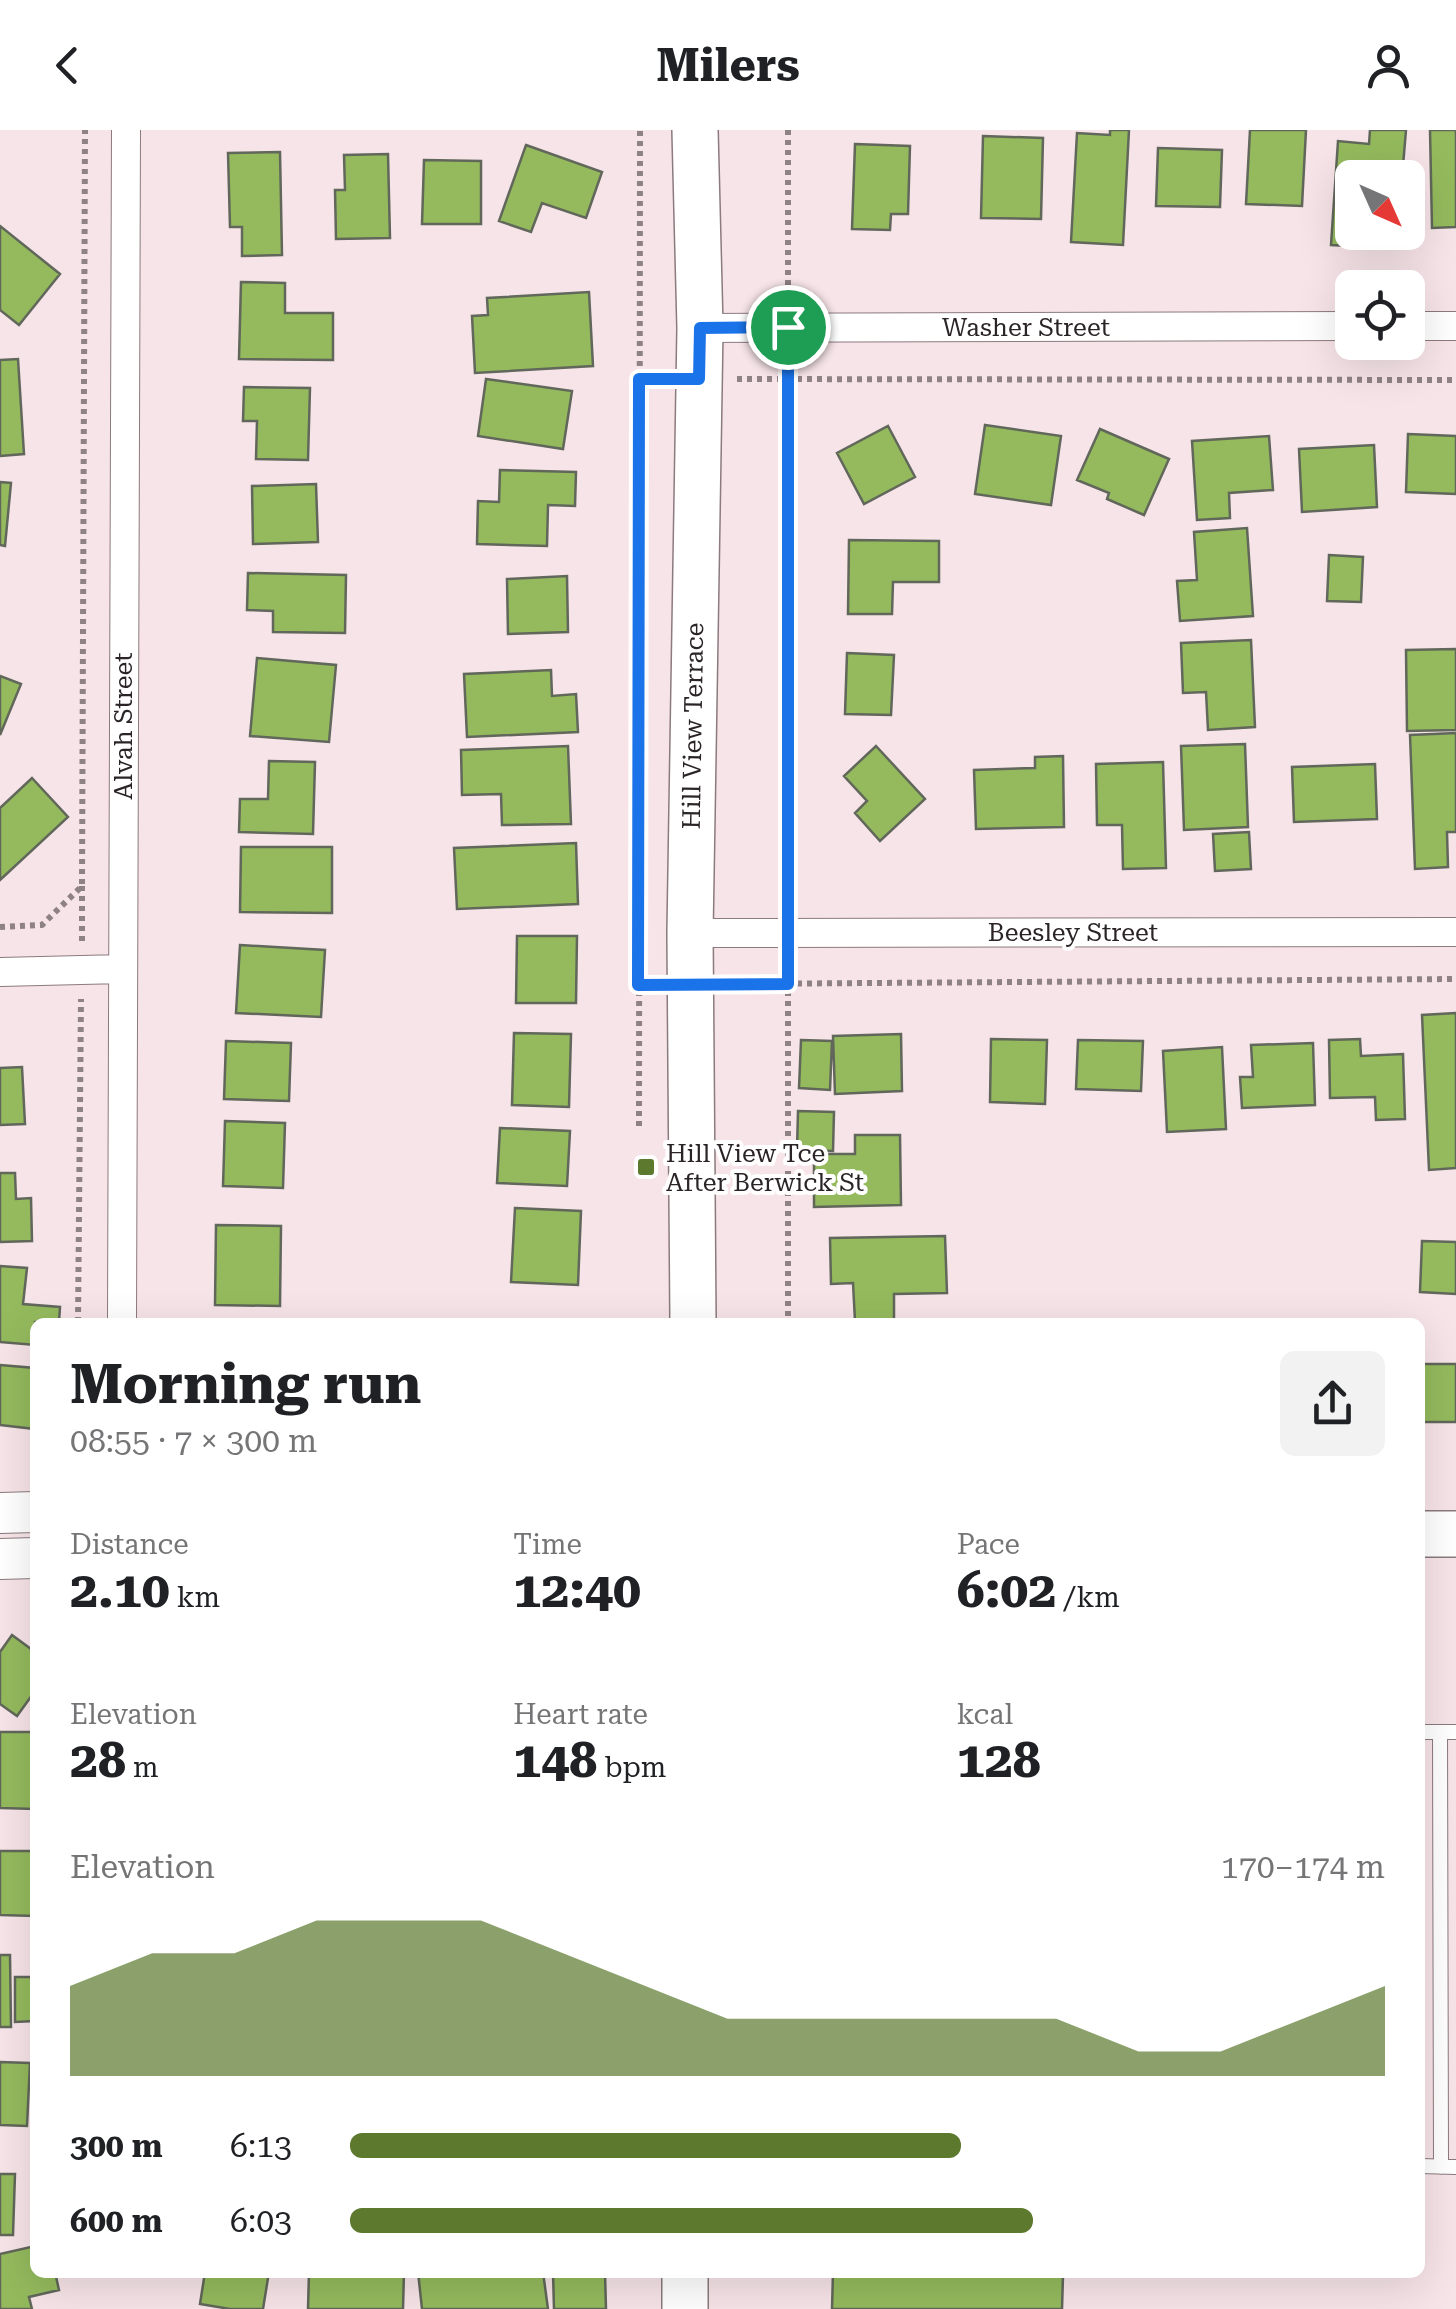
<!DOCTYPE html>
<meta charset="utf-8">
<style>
:root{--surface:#fff;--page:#f2f2f2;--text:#202124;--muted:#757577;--accent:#5c792e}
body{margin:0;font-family:"Roboto Serif",serif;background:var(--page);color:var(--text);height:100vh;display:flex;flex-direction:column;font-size:38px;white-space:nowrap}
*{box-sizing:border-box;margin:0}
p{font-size:32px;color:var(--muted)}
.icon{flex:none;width:55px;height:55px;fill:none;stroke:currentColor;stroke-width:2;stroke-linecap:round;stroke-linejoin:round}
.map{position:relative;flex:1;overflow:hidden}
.drawer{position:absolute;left:30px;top:1188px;width:1395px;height:960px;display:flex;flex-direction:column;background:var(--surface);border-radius:15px;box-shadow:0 10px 40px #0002}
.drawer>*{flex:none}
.needle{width:65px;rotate:135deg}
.buttons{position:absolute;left:1335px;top:30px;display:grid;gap:20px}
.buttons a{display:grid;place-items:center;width:90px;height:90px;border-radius:15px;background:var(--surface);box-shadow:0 10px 40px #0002;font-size:50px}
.pin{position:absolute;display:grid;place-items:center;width:85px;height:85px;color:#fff;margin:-42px;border:5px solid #fff;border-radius:50%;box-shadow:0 2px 10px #0007}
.round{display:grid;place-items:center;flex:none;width:105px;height:105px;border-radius:15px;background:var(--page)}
.summary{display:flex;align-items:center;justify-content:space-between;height:170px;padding:0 40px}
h1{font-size:55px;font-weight:700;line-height:75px}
.stats{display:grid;grid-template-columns:repeat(3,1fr);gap:15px;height:170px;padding:10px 40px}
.stats div{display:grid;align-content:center}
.stats b{font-size:50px;font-weight:700}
.stats small{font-size:28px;font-weight:400}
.stats p{font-size:28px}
.chart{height:280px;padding:20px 40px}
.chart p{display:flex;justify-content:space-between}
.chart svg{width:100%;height:180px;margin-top:10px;fill:var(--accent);opacity:.7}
ul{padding:0 40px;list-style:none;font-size:32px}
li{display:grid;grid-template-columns:160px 120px 1fr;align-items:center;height:75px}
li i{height:25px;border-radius:12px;background:var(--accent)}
header{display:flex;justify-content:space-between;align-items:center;height:130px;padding:0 40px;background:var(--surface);font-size:45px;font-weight:700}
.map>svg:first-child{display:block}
.building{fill:#94ba5d;stroke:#61675a;stroke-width:2.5}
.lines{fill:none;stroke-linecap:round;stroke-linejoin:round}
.lane-casing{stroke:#8b7a7e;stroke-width:16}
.street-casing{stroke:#8b7a7e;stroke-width:30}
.secondary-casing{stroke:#8b7a7e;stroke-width:42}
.primary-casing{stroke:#8b7a7e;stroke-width:48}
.path{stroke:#8f8285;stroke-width:6;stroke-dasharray:5 5;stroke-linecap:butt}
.lane{stroke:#fff;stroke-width:14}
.street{stroke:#fff;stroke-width:28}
.secondary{stroke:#fff;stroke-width:40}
.primary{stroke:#fff;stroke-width:45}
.route-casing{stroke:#fff;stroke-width:20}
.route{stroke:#1a73e8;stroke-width:12}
.poi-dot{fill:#5c792e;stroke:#fff;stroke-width:4}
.labels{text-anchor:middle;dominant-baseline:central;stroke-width:8;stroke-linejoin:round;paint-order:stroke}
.street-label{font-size:25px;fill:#2b2426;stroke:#fff}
.poi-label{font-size:25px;fill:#2b2426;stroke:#fff;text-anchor:start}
</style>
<header><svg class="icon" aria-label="back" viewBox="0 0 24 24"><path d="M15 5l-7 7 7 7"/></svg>Milers<svg class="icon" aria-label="person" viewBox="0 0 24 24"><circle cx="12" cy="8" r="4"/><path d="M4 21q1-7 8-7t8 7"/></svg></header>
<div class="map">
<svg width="1456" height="2179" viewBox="0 0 1456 2179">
<rect width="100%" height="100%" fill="#f7e4e8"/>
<path class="building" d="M1110,0H1129L1123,115L1071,112L1077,3L1110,5Z
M1250,0H1306L1302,76L1246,74Z
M1370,0H1406L1402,48H1352V102H1370L1369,117L1331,115L1338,11L1369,14Z
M1430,0H1456V97L1432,98Z
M983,6L1043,8L1041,89L981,88Z
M855,14L910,16L908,84H891L890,100L852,99Z
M526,15L602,42L586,88L542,73L531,102L499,91Z
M1158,18L1222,20L1220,77L1156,76Z
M280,22L282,125L242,126V97H230L228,23Z
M388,24L390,108L336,109L335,60H345L344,25Z
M424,30L481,31V94H422Z
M0,96L60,144L19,195L0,180Z
M241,152L285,153V183H333V230L239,229Z
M589,162L593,236L475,243L472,186L488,185L487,168Z
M18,229L24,324L0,326V230Z
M486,249L572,261L563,319L478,306Z
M244,257L310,258L308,330L256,329L257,291H243Z
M985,295L1061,306L1051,375L975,364Z
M888,296L915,347L864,374L837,323Z
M1100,299L1169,329L1144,385L1107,369L1109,363L1077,350Z
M1408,304L1456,306V364L1406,362Z
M1269,306L1273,360L1229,363L1230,388L1197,390L1192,311Z
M1374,315L1377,377L1302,382L1299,319Z
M500,340L576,342L575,376L548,375L547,416L477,414L478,371L499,372Z
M0,352L11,353L5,416L0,415Z
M316,354L318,412L253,414L252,356Z
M1247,398L1253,486L1180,491L1177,451L1197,450L1194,402Z
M849,410L939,411V452H893L892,484H848Z
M1329,425L1363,427L1361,472L1327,471Z
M248,443L346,445L345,503L273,502V481L247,480Z
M567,446L568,502L508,504L507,449Z
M1251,510L1255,597L1208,600L1206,562L1183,563L1181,513Z
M1456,519V600L1407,601L1406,520Z
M847,523L894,525L891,585L845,584Z
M257,528L336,535L329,612L250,606Z
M551,540L552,566L576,564L578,602L467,607L464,544Z
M0,546L21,554L0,605Z
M1456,603V702H1447L1448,737L1415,739L1410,605Z
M1245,614L1248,697L1184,700L1181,616Z
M568,616L571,694L502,695L501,664L462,665L461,620Z
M876,616L925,669L880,711L855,683L867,671L844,646Z
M1063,626L1064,697L976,699L974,640L1035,638V627Z
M269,631L315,632L313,704L239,702L240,669H268Z
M1163,632L1166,738L1123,739L1122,695H1097L1096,634Z
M1375,634L1377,689L1294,692L1292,637Z
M32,648L68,687L0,750V678Z
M1249,702L1251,739L1215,741L1213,704Z
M576,713L578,774L457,779L454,718Z
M241,717H332V783L240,782Z
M517,806H577L576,873H516Z
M240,815L325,820L321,887L236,883Z
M1456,883V1038L1429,1040L1422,885Z
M514,903L571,904L569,977L512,975Z
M901,904L902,961L835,964L833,906Z
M991,909L1047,910L1045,974L990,972Z
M1360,909L1361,926L1403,924L1405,989L1376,990L1375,967L1330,968L1329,910Z
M801,910L832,911L830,960L799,958Z
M1078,910L1143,911L1141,961L1076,959Z
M226,911L291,913L289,971L224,969Z
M1313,913L1315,975L1242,978L1240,947H1253L1251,915Z
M1222,917L1226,999L1167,1002L1163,921Z
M22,937L25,994L0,995V938Z
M798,981L834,982L833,1021L797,1020Z
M225,991L285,993L283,1058L223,1056Z
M500,998L570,1001L567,1056L497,1053Z
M855,1005H900L901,1075L814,1077V1024H855Z
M0,1043H15L16,1069L31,1068L32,1111L0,1112Z
M515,1078L581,1081L578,1155L511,1152Z
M216,1095L281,1096L280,1176L215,1175Z
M945,1106L947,1163L894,1164V1190L855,1191L853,1153L831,1154L830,1108Z
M1422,1111L1456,1112V1164L1420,1162Z
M0,1136L27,1138L23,1174L60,1177L59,1192H35V1215L0,1212Z
M1422,1234H1456V1292H1422Z
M0,1235L35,1238V1299L0,1295Z
M12,1505L35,1522V1561L17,1586L0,1574V1522Z
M0,1602H35V1679L0,1678Z
M0,1721H35V1786L0,1785Z
M0,1825H10L11,1897H0Z
M15,1847H35V1891L15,1892Z
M0,1932L30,1933L27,1996L0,1995Z
M0,2044H15L13,2105H0Z
M35,2116V2142H55L59,2160L29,2167L32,2179H0V2124Z
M205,2142H269L263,2179H230L200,2174Z
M309,2142H404L403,2179H308Z
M418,2142H543L548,2179H422Z
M553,2142H605L606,2179H554Z
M833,2142L1063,2146L1062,2179H832Z"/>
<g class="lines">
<g class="lane-casing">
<path id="lane" d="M1420,1602H1456
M1440,1602L1441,2037
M1420,2036L1456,2037"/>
</g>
<g class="street-casing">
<path id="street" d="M1408,196H1456
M700,198L1352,196
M690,803L1456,802
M0,842L122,839
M122,1192L126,0"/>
</g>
<g class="secondary-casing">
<path id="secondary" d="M0,1383L35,1382
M0,1429L35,1428"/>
</g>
<g class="primary-casing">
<path id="primary" d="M693,1192L690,803L700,198L695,0
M1420,1404H1456
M685,2179V2142"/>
</g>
<path class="path" d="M788,0V169
M737,249L1456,250
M788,774V226
M0,797L42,795L82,756L85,0
M82,811V756
M788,831V1192
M727,854L1456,849
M639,996L640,0
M78,1192L81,869"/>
<use href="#lane" class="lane"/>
<use href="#street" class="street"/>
<use href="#secondary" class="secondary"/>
<use href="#primary" class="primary"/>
</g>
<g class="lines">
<g class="route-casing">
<path id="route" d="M788,197V854L638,855L639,249H699L700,198Z"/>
</g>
<use href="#route" class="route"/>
</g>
<rect class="poi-dot" x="636" y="1027" width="20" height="20" rx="5"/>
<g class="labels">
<g class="street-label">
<text x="1026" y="197">Washer Street</text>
<text transform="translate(123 596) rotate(-90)">Alvah Street</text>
<text transform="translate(693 596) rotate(-89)">Hill View Terrace</text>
<text x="1073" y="802">Beesley Street</text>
</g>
<g class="poi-label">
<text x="666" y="1023">Hill View Tce<tspan x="666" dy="29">After Berwick St</tspan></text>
</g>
</g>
</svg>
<div class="buttons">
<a><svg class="needle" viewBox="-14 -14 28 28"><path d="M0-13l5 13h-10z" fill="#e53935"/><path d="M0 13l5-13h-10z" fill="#757577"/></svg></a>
<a><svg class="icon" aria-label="locate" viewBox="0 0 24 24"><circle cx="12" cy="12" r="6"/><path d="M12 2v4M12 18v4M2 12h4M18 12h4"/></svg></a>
</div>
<div class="pin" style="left:788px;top:197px;background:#1e9e55"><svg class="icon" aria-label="arrive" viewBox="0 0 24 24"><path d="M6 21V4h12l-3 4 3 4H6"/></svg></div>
<section class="drawer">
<div class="summary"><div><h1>Morning run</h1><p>08:55 · 7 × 300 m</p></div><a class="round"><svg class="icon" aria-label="share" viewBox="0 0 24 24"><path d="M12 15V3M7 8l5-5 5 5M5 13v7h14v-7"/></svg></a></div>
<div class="stats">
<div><p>Distance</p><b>2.10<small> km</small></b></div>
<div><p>Time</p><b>12:40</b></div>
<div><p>Pace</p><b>6:02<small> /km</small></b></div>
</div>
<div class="stats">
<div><p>Elevation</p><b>28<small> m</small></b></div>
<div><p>Heart rate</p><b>148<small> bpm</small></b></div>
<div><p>kcal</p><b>128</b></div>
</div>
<div class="chart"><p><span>Elevation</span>170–174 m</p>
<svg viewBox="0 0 160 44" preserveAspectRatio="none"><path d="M0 44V22L10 14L20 14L30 6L40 6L50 6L60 14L70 22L80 30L90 30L100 30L110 30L120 30L130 38L140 38L150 30L160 22V44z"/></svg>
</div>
<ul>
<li><b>300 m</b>6:13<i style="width:59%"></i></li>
<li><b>600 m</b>6:03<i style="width:66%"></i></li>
</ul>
</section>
</div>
